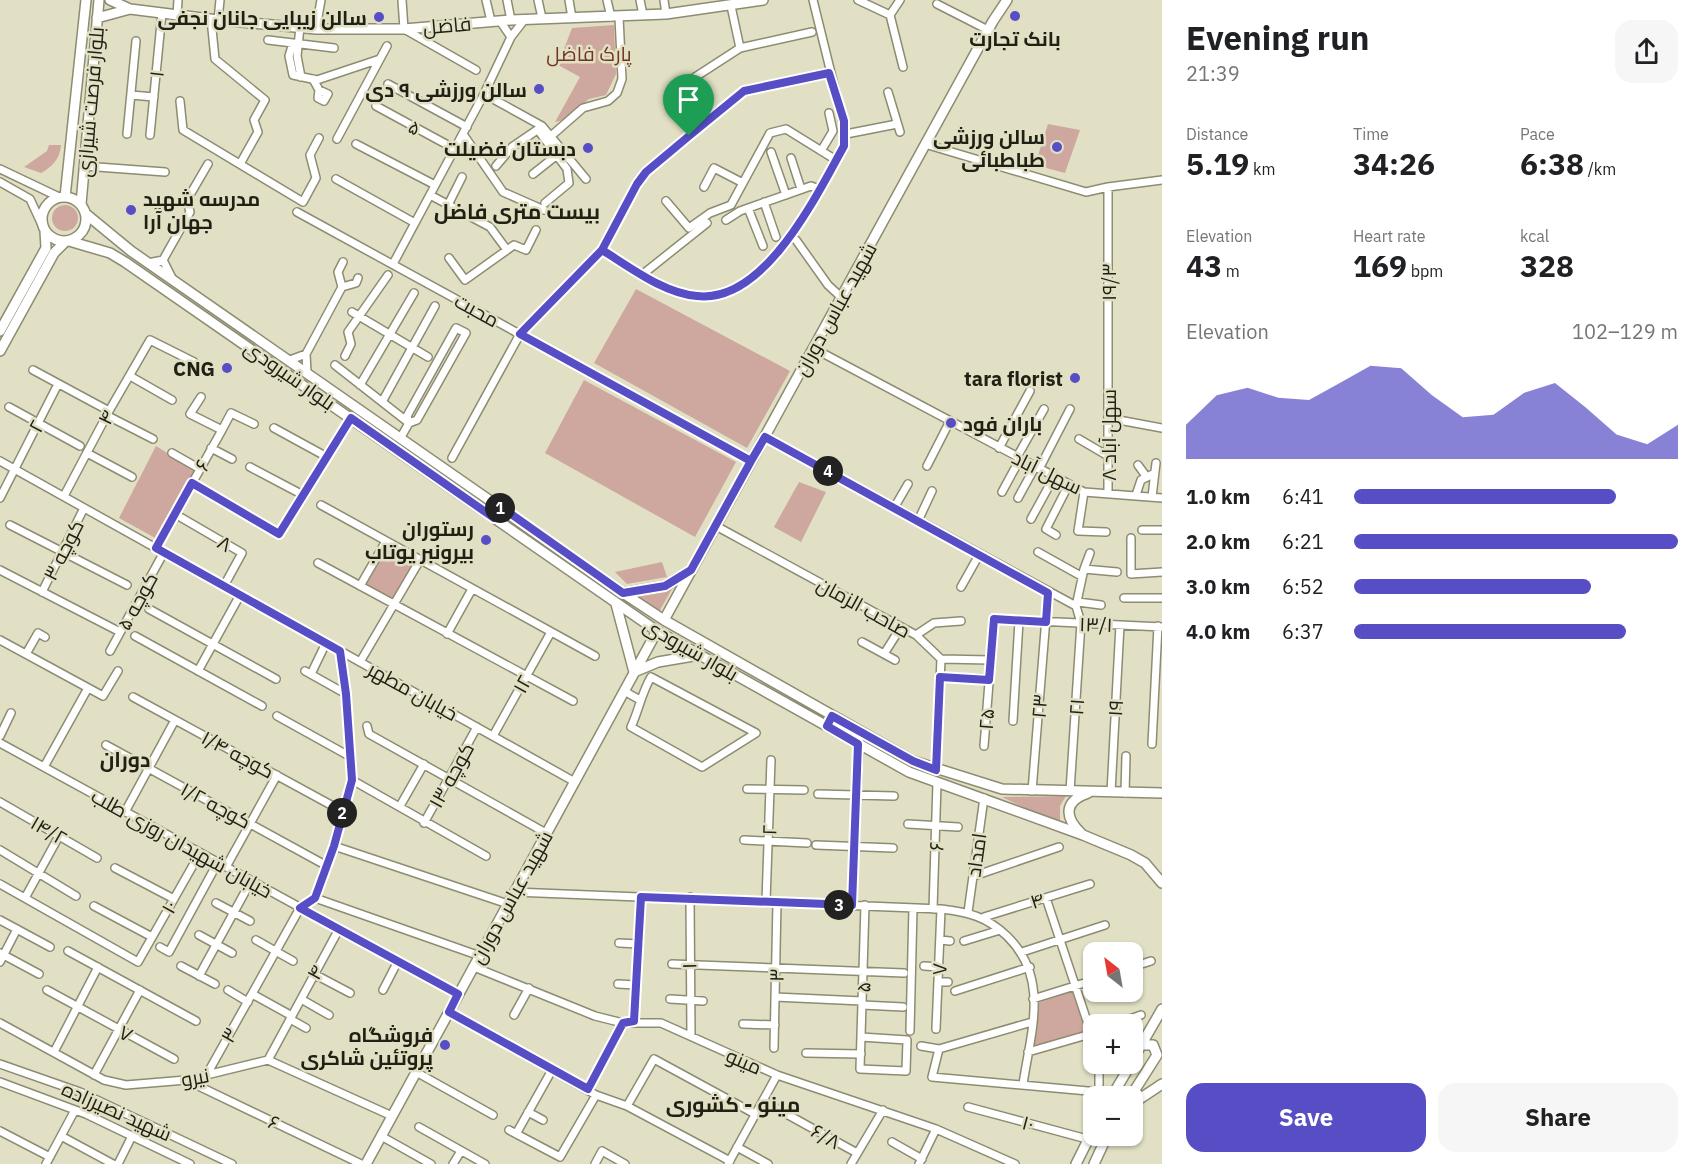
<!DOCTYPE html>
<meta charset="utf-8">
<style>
:root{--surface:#fff;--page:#f6f6f6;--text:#202124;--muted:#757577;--accent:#574ec6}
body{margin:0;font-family:"IBM Plex Sans",Cairo,sans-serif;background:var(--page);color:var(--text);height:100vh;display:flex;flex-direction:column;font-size:22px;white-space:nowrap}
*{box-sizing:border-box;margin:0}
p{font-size:20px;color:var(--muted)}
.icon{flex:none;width:33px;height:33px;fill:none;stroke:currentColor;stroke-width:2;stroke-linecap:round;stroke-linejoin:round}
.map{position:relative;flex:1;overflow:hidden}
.panel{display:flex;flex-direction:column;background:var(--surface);width:540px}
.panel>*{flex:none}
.needle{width:39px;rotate:329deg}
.fabs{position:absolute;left:1083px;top:942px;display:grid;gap:12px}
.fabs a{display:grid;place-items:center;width:60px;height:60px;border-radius:12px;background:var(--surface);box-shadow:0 2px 4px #0004;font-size:30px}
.pin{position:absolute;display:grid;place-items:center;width:51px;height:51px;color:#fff;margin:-62px -26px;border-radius:50% 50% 50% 0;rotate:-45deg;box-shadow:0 0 6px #0007}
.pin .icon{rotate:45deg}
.km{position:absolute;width:30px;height:30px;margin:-15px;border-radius:50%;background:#222;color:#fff;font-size:16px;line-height:30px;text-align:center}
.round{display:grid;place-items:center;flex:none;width:63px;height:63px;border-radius:18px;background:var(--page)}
.overview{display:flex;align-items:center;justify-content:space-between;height:102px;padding:0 24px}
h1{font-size:33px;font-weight:700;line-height:45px}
.metrics{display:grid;grid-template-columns:repeat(3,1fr);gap:9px;height:102px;padding:6px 24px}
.metrics div{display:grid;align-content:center}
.metrics b{font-size:30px;font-weight:700}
.metrics small{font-size:16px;font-weight:400}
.metrics p{font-size:16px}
.chart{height:168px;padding:12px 24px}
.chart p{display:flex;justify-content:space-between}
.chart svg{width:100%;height:108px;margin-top:6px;fill:var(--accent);opacity:.7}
.cta{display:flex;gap:12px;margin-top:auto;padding:12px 24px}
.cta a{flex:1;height:69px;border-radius:18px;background:var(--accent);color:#fff;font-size:24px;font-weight:700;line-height:69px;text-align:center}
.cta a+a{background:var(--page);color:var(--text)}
ul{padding:0 24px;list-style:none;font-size:20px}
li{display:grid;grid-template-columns:96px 72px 1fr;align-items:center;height:45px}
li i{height:15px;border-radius:8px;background:var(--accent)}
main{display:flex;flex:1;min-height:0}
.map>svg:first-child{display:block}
.green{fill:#cea89e}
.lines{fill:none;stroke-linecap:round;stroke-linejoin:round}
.minor-casing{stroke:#8d8c72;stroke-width:10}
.major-casing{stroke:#8d8c72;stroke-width:12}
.minor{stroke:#fff;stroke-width:7}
.major{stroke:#fff;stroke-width:9}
.route-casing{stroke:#fff;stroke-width:12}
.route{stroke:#574ec6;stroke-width:8}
.poi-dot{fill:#574ec6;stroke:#e1e0c4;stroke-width:2}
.labels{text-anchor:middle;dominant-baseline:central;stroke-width:5;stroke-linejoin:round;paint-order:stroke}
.poi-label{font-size:20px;font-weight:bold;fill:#202015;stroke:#e1e0c4;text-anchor:end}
.street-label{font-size:20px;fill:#202015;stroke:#e1e0c4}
.park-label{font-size:20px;fill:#713523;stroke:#e1e0c4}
.neighbourhood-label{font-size:21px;font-weight:bold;fill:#202015;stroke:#e1e0c4}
</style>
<main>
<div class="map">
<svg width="1162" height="1164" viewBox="0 0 1162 1164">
<rect width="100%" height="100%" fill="#e1e0c4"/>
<path class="green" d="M614,25L616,74L606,95L589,99L564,120L555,122L580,77L558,65L572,28Z
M1048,124L1080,130L1065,173L1035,165Z
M49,145H61C60,159 52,167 41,173L24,167L47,151Z
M52 218a13 13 0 1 1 26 0a13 13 0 1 1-26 0Z
M636,289L790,371L747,448L594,363Z
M584,380L736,462L695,537L545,453Z
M156,446L195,470L157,539L119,518Z
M799,482L826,492L801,542L774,527Z
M389,544L416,559L393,598L366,584Z
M662,562L667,577L627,584L615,572Z
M672,589L659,612L636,596Z
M1066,796L1060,806V825L1002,797Z
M1075,990L1088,1031L1034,1048L1038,1003Z"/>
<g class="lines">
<g class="minor-casing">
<path id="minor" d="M402,0L404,29L476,70
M486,0L491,21
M507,0L511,20
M538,0L542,18
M569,0L572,18
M607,0L611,17
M640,0L643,15
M664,0L666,14
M858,0L890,15
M900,0L890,15L903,67
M937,4L988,30
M731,6L740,48
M177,15L178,0
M211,19L215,59L265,100L254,120L258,132L240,164
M218,20L220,0
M500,21L511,37
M300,27L297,56L301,77
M316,29L321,0
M268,40L334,48
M293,43L289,56L293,75L317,80L380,59
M313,79L319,90L318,98L324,101L328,94L319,90
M686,83L740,48L812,32
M388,84L467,127
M888,92L900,132
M484,94L542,126L586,179
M131,95L154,97
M180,101L183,130L303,202L316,178L310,155L319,138
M376,106L455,149
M538,130L567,169L569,183L545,203
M127,134L136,41
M463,134L503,192L544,210
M846,134L897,124
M150,135L162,13
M551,136L583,108L608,101L617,93L622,79L619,17
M337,139L387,46
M356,144L435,185
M925,144L1086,192L1108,187L1162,180
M821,151L833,131L829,113
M771,152L786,195
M791,158L801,189
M84,166L165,172
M496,166L512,147L540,128
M0,169L59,197
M533,174L557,155
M336,179L415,223
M0,182L30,199L42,225
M704,187L714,168L743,183
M1108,187V493
M430,195L490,227L507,250
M666,201L689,228L710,213L731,205L770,133L786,129L836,160
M764,202L776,237
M448,205L462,177
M748,208L763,246
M297,212L751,461
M726,220L740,211L811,186L819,189
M796,240L828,285L841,297
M602,250C630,267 663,293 697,296C764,304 817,194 844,146L846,134L813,0
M449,258L465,280L514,245L526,250L536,230
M163,260L190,212L187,200L208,164
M343,262L338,272L342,287L356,283L358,278
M148,263L163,260L172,278
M393,264L484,94L511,37L525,19
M643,274L707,223
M352,312L428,357
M456,328L466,333L417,420L409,423L407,416Z
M813,348L1084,492L1162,498
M306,354L342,287
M345,356L351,344L348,332L388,275
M290,360L306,354L307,372
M335,365L409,423L401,437
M33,370L109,411
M130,376L172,400
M360,385L414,293
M382,402L435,306
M9,407L80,446
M108,416L153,439
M1108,418L1162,428
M274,428L327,457
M222,430L231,413L254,424
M765,437L1076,606
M1079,439L1108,456
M211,448L232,459
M999,448L1030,391
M87,453L132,477
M172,453L200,469
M1017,457L1044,409
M452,458L520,334L602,250L637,184L646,172L744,91L829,73
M0,461L575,782
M1138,465L1146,476
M927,466L950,421
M250,467L303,495
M1039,469L1070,409
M192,483L279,534L351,418
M1002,492L1020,459
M1084,492L1078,531L1106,532
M1136,495L1141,480L1153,474
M64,496L109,411L150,340L194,362
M1152,497L1156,463
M0,498L58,384
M1018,498L1035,467
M321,505L595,656
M894,508L908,484
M175,514L242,553L224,586
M1031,519L1054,477
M918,521L932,491
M10,525L127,585
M716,526L916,635L941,659L936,770
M1142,530H1162
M1056,535L1046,529L1069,484
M1131,538V574L1162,572
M156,548L222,430L190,414L201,397
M1038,552L1081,576
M318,563L573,701
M1084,569L1090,553
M0,570L120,632
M360,586L386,541
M961,587L979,555
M42,592L84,508
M1124,598H1162
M1078,602L1101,605
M1076,606L1084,569L1117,572
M149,609L276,679
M447,634L472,589
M916,635L934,623L961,621
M135,636L262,706
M0,640L103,696L118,671
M862,642L895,660
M110,651L164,552
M26,654L38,633L45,637
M884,654L901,627
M941,659L990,660
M360,662L420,560
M198,671L240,595
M305,671L346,694
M311,674L326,643
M651,677L756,733L702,767L631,727C639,710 641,694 651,677Z
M940,677L989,679
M624,691L640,700
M133,697L342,811
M277,716L349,756
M1013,721L1019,621
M367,726L369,734L546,833
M0,736L11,713
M493,736L551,632
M0,743L458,994
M1152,744L1158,626
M106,745L327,866
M984,746L994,619L1162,627
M44,767L88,688
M352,780L486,856
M747,789L804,790
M1032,791L1048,593
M1070,791L1081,623L1076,606
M1111,792L1120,625
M1125,793L1126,756
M818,794L894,796
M0,802L97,858
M400,806L424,764
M125,812L175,720
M424,823L477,727
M908,824L958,827
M744,840L807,843
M816,845L893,848
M334,846L508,904
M0,850L76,896
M226,867L277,775
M115,868L174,899
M974,876L1059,847
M0,884L138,962L200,853
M514,892L941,909C969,912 987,917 1007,936C1050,978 1031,1031 1023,1084
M690,897L691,1035
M25,898L59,836
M315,898L480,956
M1046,898L1094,1042
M766,901L771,760
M216,903L250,921
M852,905L859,744
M94,906L152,937
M933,909L937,783
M968,912L984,798
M984,917L1090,884
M0,920L50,947
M199,935L232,953
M256,940L293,961
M940,940L950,941
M964,941L1000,930
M619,943L639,944
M160,947L169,952L218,862
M68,951L196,1021
M1022,952L1105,925
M0,953L39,974
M0,962L17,929
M672,964L904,973
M181,966L215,984
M924,966L939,967
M474,967L595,1016L623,1023H661L777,1075L936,1129L1015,1164
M1132,967L1151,961
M314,974L350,993
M199,976L251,881
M938,982H948
M618,984L636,985
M47,990L174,1059
M228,990L248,1002
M383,990L398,961
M955,991L1030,967
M252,994L292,1016
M775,997L862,1001
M301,999L329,1015
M670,999L703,1001
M1033,999L1094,980
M862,1005L903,1007
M449,1012L596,1095L627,1106L730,1161
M514,1015L529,988
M290,1019L306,1028
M634,1021L641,897
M0,1023L104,1080L126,1085L186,1080L268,1060L392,1116
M743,1024L775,1025
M1116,1024L1141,1015
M936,1029L941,909
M910,1031L913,908
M861,1037L907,1040L906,1071L860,1069L865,905
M921,1046L939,1049L1032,1022
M774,1048L777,902
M939,1049L932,1077L1099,1092V1064
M54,1052L98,967
M1028,1052L1094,1033
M806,1053L861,1054
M268,1060L339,929
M0,1064L80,1092L232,1164
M416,1072L493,1115
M94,1075L140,990
M206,1076L300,908L315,898L334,846L352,780L346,694L340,651
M186,1080L361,1164
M0,1082L86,1114L190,1164
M588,1089L623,1023
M763,1101L857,1153
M627,1106L654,1059L755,1114
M968,1107L1087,1139
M528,1112L543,1120
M419,1127L485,1164
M509,1130L560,1157L596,1095
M0,1131L50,1157
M516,1134L552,1070
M61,1136L113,1164
M381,1136L431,1164
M892,1142L922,1159
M737,1147L768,1164
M46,1164L75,1110
M118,1164L132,1136
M453,1164L461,1151
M595,1164L602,1151L625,1164
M728,1164L777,1075
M851,1164L883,1110
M919,1164L936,1129"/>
</g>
<g class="major-casing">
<path id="major" d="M110,0L130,9L218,20L316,29H404L511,20L666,14L763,0
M97,18L130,9
M42 219a22 22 0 1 1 44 0a22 22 0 1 1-44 0Z
M65,197L86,0
M81,204L99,0
M86,214L131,251L623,593L664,620L913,761L1002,789L1162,793
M69,241L110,253L125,262L657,631L909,772L1083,835L1131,855L1145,863L1162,883
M0,331L46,248L45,231
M0,351L54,253L66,241
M623,593L665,586L689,572
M616,604L634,672
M664,620L993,21L1007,0
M634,672L658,662L699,655
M1081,833C1064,817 1064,801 1088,793
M1132,1061L1162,1009
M1112,1096L1131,1064
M1131,1096L1157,1055L1153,1045H1142
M1132,1104L1162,1084
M366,1164L657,631
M1076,1164L1094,1128
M1094,1164L1107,1136"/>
</g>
<use href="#minor" class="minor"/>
<use href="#major" class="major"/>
</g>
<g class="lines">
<g class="route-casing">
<path id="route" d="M689,136L646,172L637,184L602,250L520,334L751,461L691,570L665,586L623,593L501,507L496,512L494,518L351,418L279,534L192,483L156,548L340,651L346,694L352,780L334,846L315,898L300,908L458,994L449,1012L588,1089L623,1023L634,1021L641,897L852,905L858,744L827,726L832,716L913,761L936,770L940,677L989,680L994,619L1046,622L1048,593L765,437L751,461L747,459L520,334L602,250C630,267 663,293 697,296C765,304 817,194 844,146V121L829,73L744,91L689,136"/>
</g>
<use href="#route" class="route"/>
</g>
<g class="poi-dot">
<circle cx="1015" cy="16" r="6"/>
<circle cx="379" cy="17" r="6"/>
<circle cx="539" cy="89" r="6"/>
<circle cx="1057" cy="147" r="6"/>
<circle cx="588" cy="148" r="6"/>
<circle cx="131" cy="210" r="6"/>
<circle cx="227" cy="368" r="6"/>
<circle cx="1075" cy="378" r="6"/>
<circle cx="951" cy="423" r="6"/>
<circle cx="486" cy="540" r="6"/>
<circle cx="445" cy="1045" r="6"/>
</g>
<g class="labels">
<g class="poi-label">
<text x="367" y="17">سالن زیبایی جانان نجفی</text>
<text x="1015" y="38" text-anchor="middle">بانک تجارت</text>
<text x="527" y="89">سالن ورزشی ۹ دی</text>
<text x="1045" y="136">سالن ورزشی<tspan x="1045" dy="23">طباطبائی</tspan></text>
<text x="576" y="148">دبستان فضیلت</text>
<text x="143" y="198" text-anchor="start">مدرسه شهید<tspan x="143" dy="23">جهان آرا</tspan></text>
<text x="215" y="368">CNG</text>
<text x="1063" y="378">tara florist</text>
<text x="963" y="423" text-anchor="start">باران فود</text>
<text x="474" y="528">رستوران<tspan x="474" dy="23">بیرونبر یوتاب</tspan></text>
<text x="433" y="1034">فروشگاه<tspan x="433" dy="23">پروتئین شاکری</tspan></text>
</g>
<g class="street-label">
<text transform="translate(447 25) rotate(-5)">فاضل</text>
<text transform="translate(156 74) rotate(-84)">۱</text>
<text transform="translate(90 102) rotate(-85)">بلوار فرصت شیرازی</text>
<text transform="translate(415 127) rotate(29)">۵</text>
<text transform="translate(1108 282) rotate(-90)">۱۹/۳</text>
<text transform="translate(835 309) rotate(-61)">شهید عباس دوران</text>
<text transform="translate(477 310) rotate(29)">محبت</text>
<text transform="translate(290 375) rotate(35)">بلوار شیرودی</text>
<text transform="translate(106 417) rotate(-64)">۴</text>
<text transform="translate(36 426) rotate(-62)">۲</text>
<text transform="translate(1108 435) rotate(-90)">سهل آباد ۸</text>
<text transform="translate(202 465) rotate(-61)">۶</text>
<text transform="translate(1047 472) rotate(26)">سهل آباد</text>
<text transform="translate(225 543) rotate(30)">۸</text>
<text transform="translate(63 550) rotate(-63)">کوچه ۳</text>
<text transform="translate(137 601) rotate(-61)">کوچه ۵</text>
<text transform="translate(864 607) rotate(29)">صاحب الزمان</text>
<text transform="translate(1096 624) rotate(2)">۱۳/۱</text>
<text transform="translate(691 649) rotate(30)">بلوار شیرودی</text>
<text transform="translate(522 684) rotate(-61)">۱۲</text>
<text transform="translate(413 691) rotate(29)">خیابان مطهر</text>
<text transform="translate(1039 706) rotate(-85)">۲۳</text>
<text transform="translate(1076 707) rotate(-86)">۲۱</text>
<text transform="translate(1115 708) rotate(-87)">۱۹</text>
<text transform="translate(986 719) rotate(-86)">۲۵</text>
<text transform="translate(238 754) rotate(28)">کوچه ۱/۴</text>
<text transform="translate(451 775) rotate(-61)">کوچه ۱۳</text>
<text transform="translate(216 805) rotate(28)">کوچه ۱/۲</text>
<text transform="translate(49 830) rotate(30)">۱۴/۲</text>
<text transform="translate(769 830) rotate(-88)">۲</text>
<text transform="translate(182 843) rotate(29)">خیابان شهیدان روزی طلب</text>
<text transform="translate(936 846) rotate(-87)">۶</text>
<text transform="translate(976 855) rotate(-82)">امداد</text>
<text transform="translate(511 897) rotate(-61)">شهید عباس دوران</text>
<text transform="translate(1037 900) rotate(-18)">۴</text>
<text transform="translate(169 907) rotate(-61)">۱۰</text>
<text transform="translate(689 966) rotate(-92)">۱</text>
<text transform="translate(939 969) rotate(-88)">۷</text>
<text transform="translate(315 972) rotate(-61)">۴</text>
<text transform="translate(776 975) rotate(-89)">۳</text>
<text transform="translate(863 987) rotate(-88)">۵</text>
<text transform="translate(126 1033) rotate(28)">۷</text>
<text transform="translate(229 1035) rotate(-60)">۳</text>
<text transform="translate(744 1061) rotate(23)">مینو</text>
<text transform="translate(195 1077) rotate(-10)">نیرو</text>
<text transform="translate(117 1111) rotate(24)">شهید نصیرزاده</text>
<text transform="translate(274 1122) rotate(26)">۶</text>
<text transform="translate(1028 1123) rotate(15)">۱۰</text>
<text transform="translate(826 1136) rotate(29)">۶/۸</text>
</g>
<g class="park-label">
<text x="589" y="53">پارک فاضل</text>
</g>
<g class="neighbourhood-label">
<text x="517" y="211">بیست متری فاضل</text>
<text x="125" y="759">دوران</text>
<text x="733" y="1104">مینو - کشوری</text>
</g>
</g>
</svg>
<div class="fabs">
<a><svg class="needle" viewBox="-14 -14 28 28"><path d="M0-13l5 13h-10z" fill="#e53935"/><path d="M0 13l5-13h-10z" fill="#757577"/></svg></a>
<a>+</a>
<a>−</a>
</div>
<div class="pin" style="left:689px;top:136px;background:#1e9e55"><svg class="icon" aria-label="arrive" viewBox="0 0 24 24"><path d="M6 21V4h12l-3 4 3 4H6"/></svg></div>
<b class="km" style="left:500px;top:508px">1</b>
<b class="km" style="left:342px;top:813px">2</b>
<b class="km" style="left:839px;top:905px">3</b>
<b class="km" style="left:828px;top:471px">4</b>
</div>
<section class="panel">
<div class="overview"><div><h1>Evening run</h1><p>21:39</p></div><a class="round"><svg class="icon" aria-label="share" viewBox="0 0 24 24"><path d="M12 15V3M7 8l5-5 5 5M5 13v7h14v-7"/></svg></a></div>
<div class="metrics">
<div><p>Distance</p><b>5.19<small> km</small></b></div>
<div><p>Time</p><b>34:26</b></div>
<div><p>Pace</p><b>6:38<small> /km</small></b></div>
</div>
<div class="metrics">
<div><p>Elevation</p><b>43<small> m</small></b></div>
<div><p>Heart rate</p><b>169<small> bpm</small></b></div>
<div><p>kcal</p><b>328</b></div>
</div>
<div class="chart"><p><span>Elevation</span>102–129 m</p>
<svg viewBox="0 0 160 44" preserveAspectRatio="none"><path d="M0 44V30L10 18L20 15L30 19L40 20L50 13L60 6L70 7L80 18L90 27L100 26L110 17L120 13L130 23L140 34L150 38L160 30V44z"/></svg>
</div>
<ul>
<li><b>1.0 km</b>6:41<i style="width:81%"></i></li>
<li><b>2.0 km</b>6:21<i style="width:100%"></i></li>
<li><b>3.0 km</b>6:52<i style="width:73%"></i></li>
<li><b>4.0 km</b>6:37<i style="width:84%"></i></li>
</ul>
<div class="cta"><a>Save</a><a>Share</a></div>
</section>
</main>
